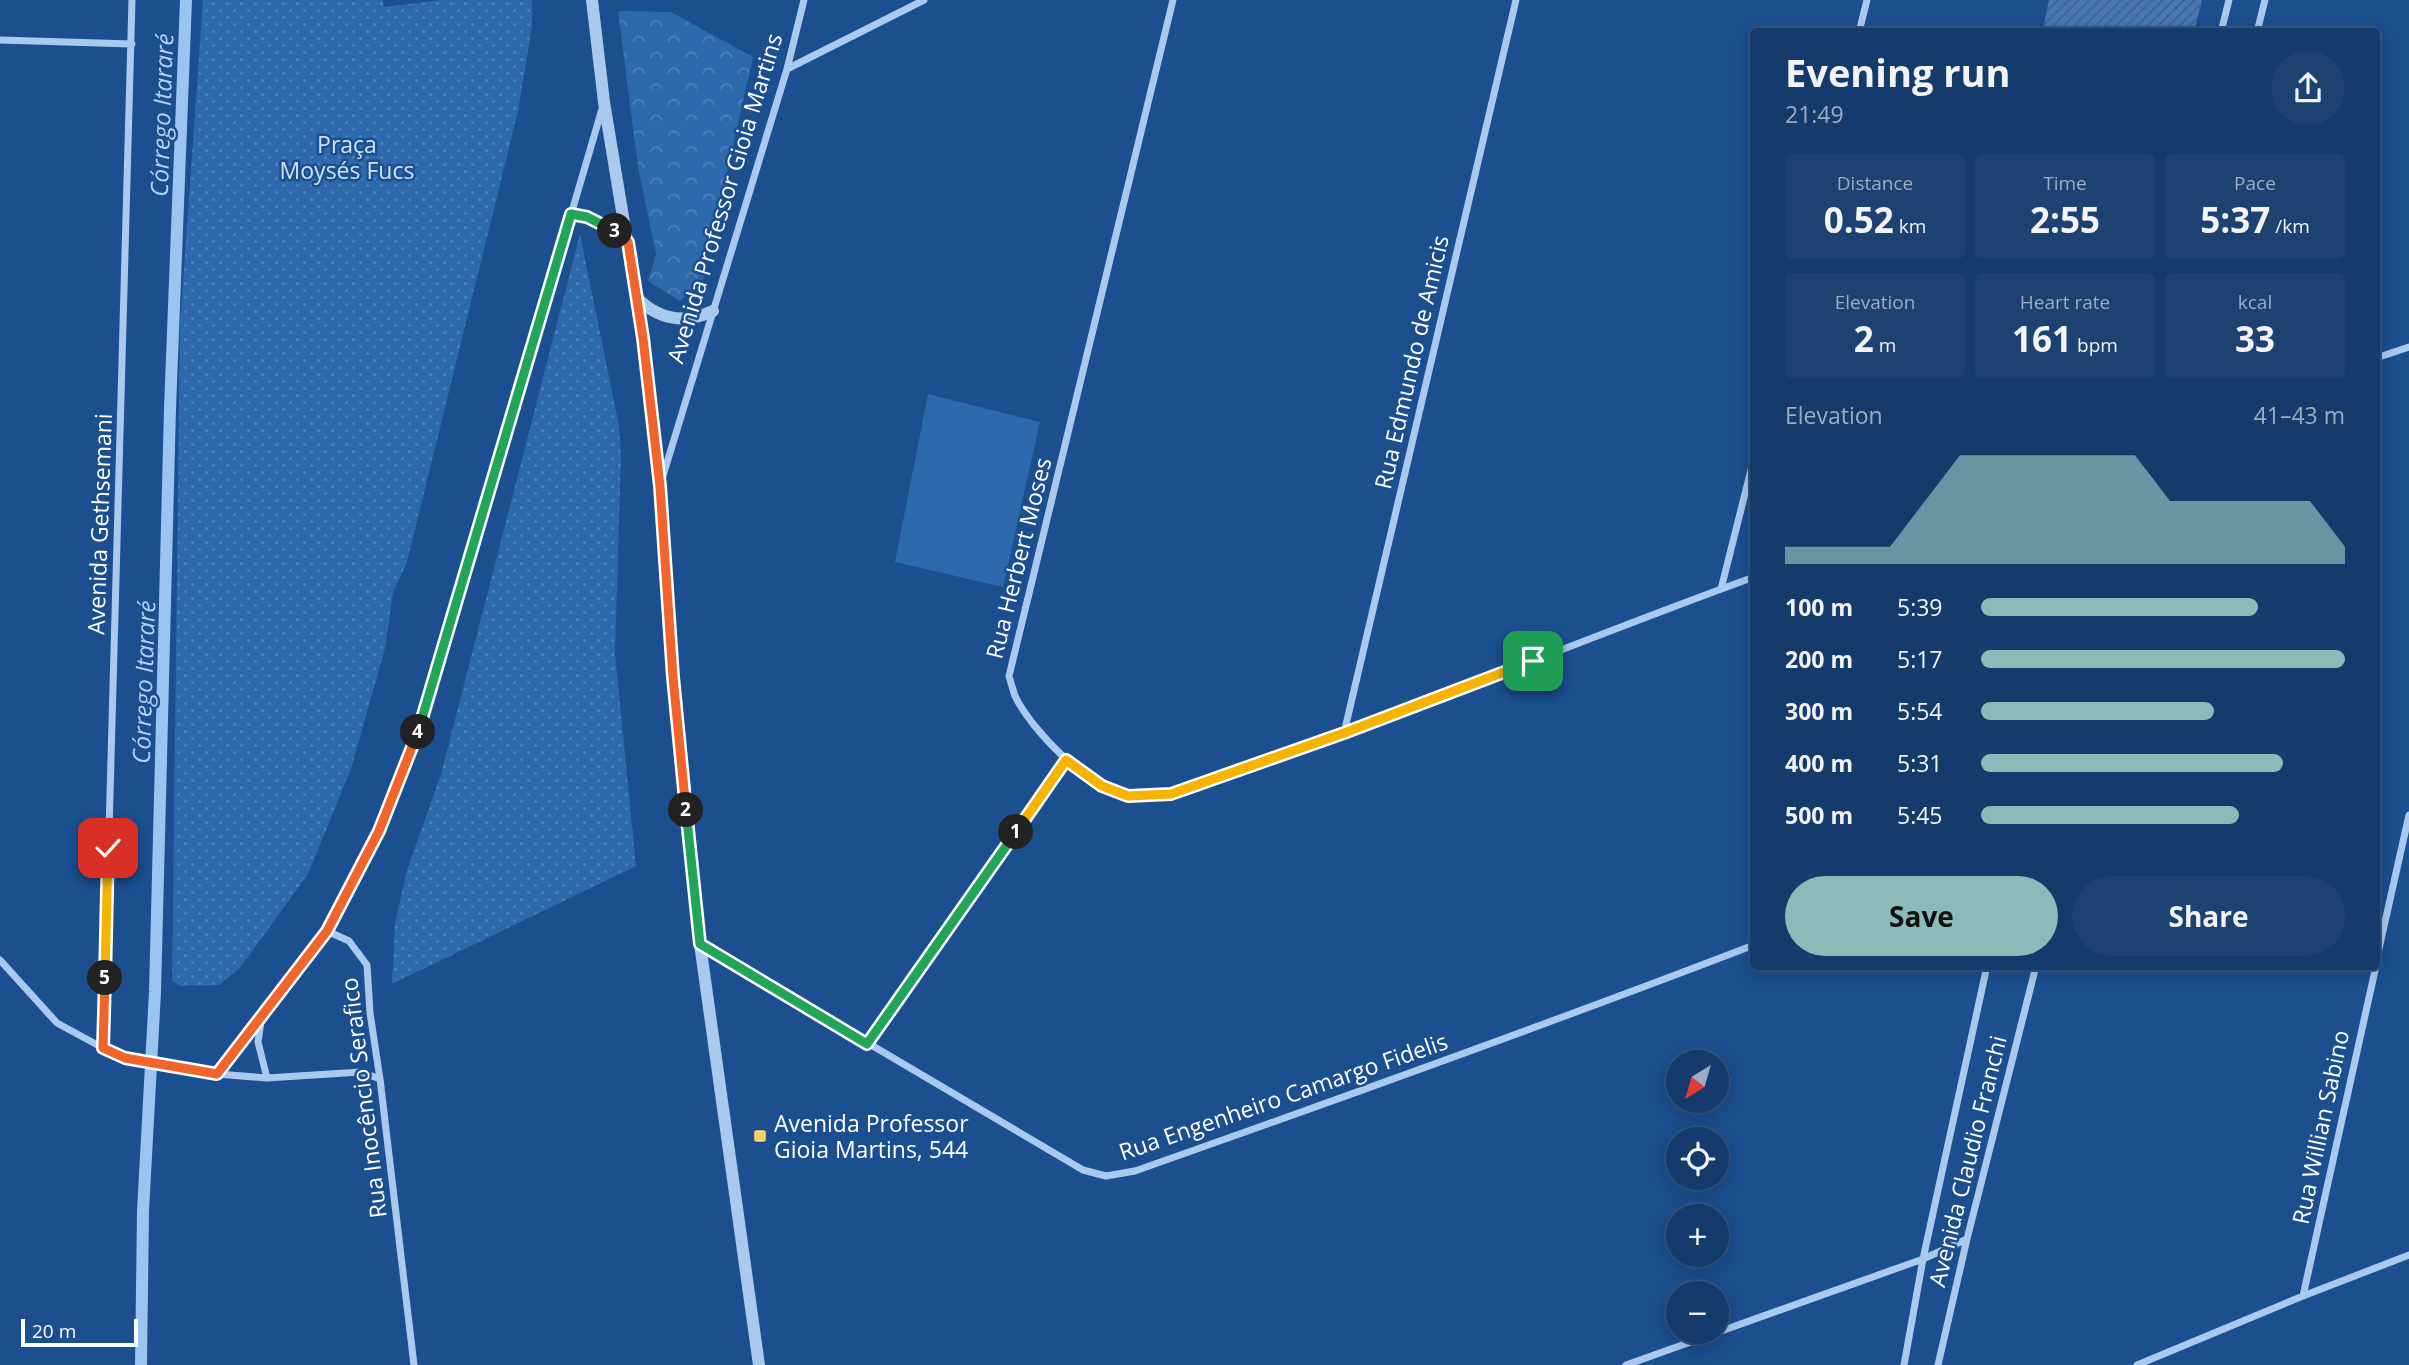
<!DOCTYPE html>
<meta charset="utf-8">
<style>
:root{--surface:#143b6b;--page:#1d4271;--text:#f1f3f6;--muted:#9dadc1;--line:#33557e;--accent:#8bbbb9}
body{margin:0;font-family:"Open Sans",sans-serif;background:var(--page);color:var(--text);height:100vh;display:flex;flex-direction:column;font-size:26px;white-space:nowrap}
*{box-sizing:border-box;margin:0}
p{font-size:23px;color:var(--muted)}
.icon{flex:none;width:38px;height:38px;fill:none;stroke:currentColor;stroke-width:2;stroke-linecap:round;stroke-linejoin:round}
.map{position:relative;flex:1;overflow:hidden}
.drawer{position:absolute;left:1750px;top:28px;width:630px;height:942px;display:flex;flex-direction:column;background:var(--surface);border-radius:7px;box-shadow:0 4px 18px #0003,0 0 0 2px var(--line)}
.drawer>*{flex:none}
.needle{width:46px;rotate:217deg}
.fabs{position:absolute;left:1666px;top:1050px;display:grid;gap:14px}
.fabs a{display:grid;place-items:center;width:63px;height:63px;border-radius:50%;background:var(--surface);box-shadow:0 4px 18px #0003,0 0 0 2px var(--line);font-size:35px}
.scale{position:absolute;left:21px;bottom:18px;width:117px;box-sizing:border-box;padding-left:7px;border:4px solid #fff;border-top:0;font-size:19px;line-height:24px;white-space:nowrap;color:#fff;-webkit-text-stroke:5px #1b4f8f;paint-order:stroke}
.pin{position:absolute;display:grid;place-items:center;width:60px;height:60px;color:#fff;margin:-30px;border-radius:14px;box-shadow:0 4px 10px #0006}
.km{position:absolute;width:35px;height:35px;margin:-18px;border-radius:50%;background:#222;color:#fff;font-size:19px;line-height:35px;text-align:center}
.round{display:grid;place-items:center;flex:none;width:74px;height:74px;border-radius:37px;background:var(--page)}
.summary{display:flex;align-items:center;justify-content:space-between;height:119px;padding:0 35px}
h1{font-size:38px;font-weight:700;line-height:52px}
.metrics{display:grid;grid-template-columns:repeat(3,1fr);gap:10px;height:119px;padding:7px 35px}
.metrics div{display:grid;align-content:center;border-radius:7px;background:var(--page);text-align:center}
.metrics b{font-size:35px;font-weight:700}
.metrics small{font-size:19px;font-weight:400}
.metrics p{font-size:19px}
.chart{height:196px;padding:14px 35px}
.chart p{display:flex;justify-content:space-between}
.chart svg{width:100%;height:126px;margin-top:7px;fill:var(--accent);opacity:.7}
.button{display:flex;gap:14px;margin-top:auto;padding:14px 35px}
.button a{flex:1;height:80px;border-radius:42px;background:var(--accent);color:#111;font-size:28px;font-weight:700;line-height:80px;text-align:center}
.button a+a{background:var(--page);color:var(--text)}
ul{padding:0 35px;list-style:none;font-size:23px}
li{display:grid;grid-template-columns:112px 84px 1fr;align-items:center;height:52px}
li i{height:18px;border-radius:9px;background:var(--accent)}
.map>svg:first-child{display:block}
.forest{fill:url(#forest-crowns)}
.park{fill:url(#park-dots)}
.pitch{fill:#2e69ad}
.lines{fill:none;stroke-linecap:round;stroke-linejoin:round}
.stream{stroke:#9cc4f0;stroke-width:12}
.building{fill:url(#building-hatch)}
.path{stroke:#a9c9ee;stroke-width:4.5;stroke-dasharray:3.5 5;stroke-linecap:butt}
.minor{stroke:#a9c9ee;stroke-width:7}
.tertiary{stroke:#a9c9ee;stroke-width:12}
.split-1-casing{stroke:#fff;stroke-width:14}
.split-2-casing{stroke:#fff;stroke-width:14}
.split-3-casing{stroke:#fff;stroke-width:14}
.split-4-casing{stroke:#fff;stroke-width:14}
.split-5-casing{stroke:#fff;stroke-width:14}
.split-6-casing{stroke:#fff;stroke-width:14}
.split-1{stroke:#f5b400;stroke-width:9}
.split-2{stroke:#22a559;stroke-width:9}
.split-3{stroke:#f0652b;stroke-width:9}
.split-4{stroke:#22a559;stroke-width:9}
.split-5{stroke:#f0652b;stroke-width:9}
.split-6{stroke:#f5b400;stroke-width:9}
.poi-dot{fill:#ffd166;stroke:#1b4f8f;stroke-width:2.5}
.labels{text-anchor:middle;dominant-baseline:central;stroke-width:5;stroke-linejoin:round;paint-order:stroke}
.park-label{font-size:23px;fill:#cfe3fa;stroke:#1b4f8f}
.street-label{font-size:23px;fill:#fff;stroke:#1b4f8f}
.poi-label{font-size:23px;fill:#fff;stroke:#1b4f8f;text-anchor:start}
.water-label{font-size:24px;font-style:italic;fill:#b5d3f5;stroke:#1b4f8f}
</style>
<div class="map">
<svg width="2409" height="1365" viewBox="0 0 2409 1365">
<defs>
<pattern id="forest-crowns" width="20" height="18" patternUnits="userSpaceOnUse" patternTransform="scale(1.75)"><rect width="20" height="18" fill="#2e69ad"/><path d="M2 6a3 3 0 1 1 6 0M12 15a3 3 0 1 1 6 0" fill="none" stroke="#4d80b9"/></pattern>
<pattern id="park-dots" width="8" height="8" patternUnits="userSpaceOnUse" patternTransform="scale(1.75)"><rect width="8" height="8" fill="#2e69ad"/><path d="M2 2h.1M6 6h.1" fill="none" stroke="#4d80b9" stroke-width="1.8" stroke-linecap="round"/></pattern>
<pattern id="building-hatch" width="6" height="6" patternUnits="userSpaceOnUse" patternTransform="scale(1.75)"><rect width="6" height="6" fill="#4478b7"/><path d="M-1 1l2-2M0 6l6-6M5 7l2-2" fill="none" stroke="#486282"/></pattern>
</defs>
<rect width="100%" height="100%" fill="#1b4f8f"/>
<path class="forest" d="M618,11L671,12L753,57L703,279L680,301L648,281L656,254L638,167Z"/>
<path class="park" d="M203,0H383L384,7L441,0H532V26L518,111L407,562L393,593L385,648L351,769L308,874L240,968L219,985L181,986L172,981L180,325Z
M580,234L619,426L621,455L615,653L636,866L392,984L395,923L407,870L441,774Z"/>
<path class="pitch" d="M928,394L1040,422L1003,587L895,562Z"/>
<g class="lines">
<path class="stream" d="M141,1365L143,1211L155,992L170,408L186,0"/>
</g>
<path class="building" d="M2049,0H2202L2194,32H2042Z"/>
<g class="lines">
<path class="path" d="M881,1023L1053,778"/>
<path class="minor" d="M1173,0L1009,676C1011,683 1013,690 1015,696C1031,730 1091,791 1128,796C1174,802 1242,769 1286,754C1443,698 1597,634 1754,577
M1859,32L1867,0
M2221,32L2229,0
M2257,32L2265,0
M0,40L132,44
M787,69L924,0
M571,214L601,223L626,241
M2376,358L2409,347
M662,479L787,69L804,0
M1721,589L1754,458
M1344,733L1516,0
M327,931L349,941L367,965L370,1013L380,1079L414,1365
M700,944L1083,1170L1106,1176L1135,1171C1342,1098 1548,1024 1754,945
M0,960L57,1023L103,1048L125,1058L217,1074L267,1078L361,1072L380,1079
M2376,962L2409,815
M262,1015L258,1042L267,1078
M103,1048L132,0
M217,1074L327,931L379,831L421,726L602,109
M2303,1296L2376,966
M1626,1365L1923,1259L1967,1239
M1904,1365L1923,1259L1987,966
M1938,1365L1967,1239L2036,966
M2137,1365L2303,1296L2409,1255"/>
<path class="tertiary" d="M592,0L604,102L643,338L660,486L673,677L700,944L759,1365
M637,298C659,320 685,324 713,311"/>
</g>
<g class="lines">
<g class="split-1-casing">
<path id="split-1" d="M1016,832L1066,760L1102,786L1128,796L1171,794L1344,733L1533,661"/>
</g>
<g class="split-2-casing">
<path id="split-2" d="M686,810L700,944L867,1044L1016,832"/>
</g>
<g class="split-3-casing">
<path id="split-3" d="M615,231L628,242L643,338L660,486L673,677L686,810"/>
</g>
<g class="split-4-casing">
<path id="split-4" d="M418,732L571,214L587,217L615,231"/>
</g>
<g class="split-5-casing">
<path id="split-5" d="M105,978L103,1048L125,1058L217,1074L327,931L379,831L418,732"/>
</g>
<g class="split-6-casing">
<path id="split-6" d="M105,978L108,848"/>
</g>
<use href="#split-1" class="split-1"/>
<use href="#split-2" class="split-2"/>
<use href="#split-3" class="split-3"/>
<use href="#split-4" class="split-4"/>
<use href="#split-5" class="split-5"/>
<use href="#split-6" class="split-6"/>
</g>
<rect class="poi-dot" x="753" y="1129" width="14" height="14" rx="3.5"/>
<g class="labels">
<g class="park-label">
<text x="347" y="144">Praça<tspan x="347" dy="26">Moysés Fucs</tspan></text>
</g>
<g class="street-label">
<text transform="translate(724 198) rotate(-73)">Avenida Professor Gioia Martins</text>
<text transform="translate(1411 362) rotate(-77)">Rua Edmundo de Amicis</text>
<text transform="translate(99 524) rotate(-88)">Avenida Gethsemani</text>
<text transform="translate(1018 558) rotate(-76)">Rua Herbert Moses</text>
<text transform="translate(1283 1096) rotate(-19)">Rua Engenheiro Camargo Fidelis</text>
<text transform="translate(363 1098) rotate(-97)">Rua Inocêncio Serafico</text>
<text transform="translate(2320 1127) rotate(-78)">Rua Willian Sabino</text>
<text transform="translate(1967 1161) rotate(-76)">Avenida Claudio Franchi</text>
</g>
<g class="poi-label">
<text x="774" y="1123">Avenida Professor<tspan x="774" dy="26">Gioia Martins, 544</tspan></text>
</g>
<g class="water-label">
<text transform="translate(161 115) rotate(-88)">Córrego Itararé</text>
<text transform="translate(143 682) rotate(-88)">Córrego Itararé</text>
</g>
</g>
</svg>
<div class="fabs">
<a><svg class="needle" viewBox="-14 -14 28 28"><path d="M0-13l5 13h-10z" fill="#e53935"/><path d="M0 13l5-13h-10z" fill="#9dadc1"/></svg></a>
<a><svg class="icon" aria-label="locate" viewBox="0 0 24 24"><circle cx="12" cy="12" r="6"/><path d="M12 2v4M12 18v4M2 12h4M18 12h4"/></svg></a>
<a>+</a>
<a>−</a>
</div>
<div class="scale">20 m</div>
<div class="pin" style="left:1533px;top:661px;background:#1e9e55"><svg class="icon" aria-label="arrive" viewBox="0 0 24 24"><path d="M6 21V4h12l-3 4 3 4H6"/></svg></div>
<div class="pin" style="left:108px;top:848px;background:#d93025"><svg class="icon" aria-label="check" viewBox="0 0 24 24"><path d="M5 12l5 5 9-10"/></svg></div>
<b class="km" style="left:1016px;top:832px">1</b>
<b class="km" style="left:686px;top:810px">2</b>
<b class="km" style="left:615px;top:231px">3</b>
<b class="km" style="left:418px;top:732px">4</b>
<b class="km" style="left:105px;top:978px">5</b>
<section class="drawer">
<div class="summary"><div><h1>Evening run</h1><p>21:49</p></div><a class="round"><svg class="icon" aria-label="share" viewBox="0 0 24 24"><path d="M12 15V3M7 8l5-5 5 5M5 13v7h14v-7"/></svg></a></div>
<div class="metrics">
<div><p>Distance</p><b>0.52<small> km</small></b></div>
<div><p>Time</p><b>2:55</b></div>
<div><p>Pace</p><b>5:37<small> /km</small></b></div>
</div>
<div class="metrics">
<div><p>Elevation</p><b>2<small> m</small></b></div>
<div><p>Heart rate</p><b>161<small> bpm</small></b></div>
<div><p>kcal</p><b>33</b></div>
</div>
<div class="chart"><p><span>Elevation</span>41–43 m</p>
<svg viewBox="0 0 160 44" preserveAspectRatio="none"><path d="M0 44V38L10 38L20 38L30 38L40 22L50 6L60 6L70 6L80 6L90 6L100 6L110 22L120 22L130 22L140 22L150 22L160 38V44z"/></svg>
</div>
<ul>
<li><b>100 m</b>5:39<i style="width:76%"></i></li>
<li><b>200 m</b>5:17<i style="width:100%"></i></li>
<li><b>300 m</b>5:54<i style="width:64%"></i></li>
<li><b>400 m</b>5:31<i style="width:83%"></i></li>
<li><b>500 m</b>5:45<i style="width:71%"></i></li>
</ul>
<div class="button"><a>Save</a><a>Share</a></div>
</section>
</div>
